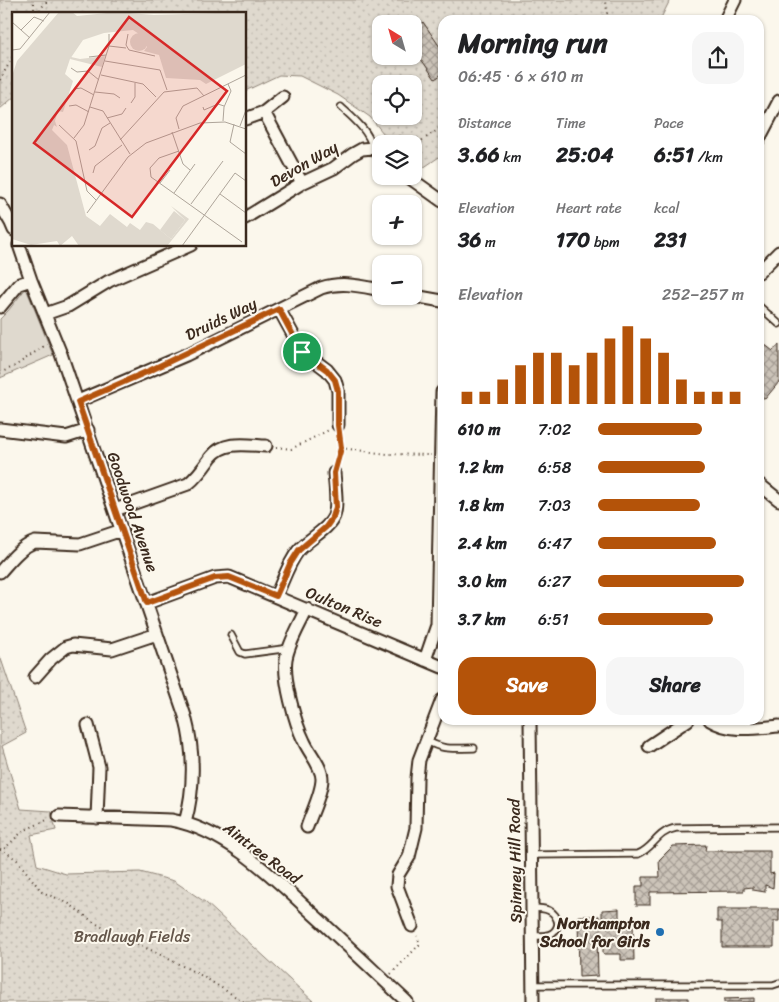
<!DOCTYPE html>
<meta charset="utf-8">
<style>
:root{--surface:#fff;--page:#f6f6f6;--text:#202124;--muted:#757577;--accent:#b45309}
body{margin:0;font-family:Sriracha,sans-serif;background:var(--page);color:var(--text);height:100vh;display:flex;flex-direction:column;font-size:19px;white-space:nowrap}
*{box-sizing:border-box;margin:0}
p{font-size:16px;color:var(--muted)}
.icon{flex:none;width:28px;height:28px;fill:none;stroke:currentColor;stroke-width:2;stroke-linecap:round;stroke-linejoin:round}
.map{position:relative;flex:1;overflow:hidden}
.details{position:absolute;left:438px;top:15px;width:326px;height:710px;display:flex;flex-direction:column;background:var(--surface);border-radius:15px;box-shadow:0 1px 4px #0004}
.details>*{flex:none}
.needle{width:32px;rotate:323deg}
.buttons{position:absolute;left:372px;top:15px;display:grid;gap:10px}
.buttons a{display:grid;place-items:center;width:50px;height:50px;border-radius:10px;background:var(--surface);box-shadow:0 1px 4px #0004;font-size:25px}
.pin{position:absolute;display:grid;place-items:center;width:42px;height:42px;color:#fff;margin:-21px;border:2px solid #fff;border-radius:50%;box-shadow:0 1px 5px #0007}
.round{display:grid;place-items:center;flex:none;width:52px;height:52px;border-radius:15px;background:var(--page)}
.summary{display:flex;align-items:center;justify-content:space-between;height:85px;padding:0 20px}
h1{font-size:28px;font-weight:800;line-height:38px}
.stats{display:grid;grid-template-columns:repeat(3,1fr);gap:8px;height:85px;padding:5px 20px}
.stats div{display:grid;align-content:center}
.stats b{font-size:21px;font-weight:800}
.stats small{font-size:14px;font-weight:400}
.stats p{font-size:14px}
.chart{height:140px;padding:10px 20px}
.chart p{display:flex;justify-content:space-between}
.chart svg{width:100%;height:90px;margin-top:5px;stroke:var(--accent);stroke-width:6}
.cta{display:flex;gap:10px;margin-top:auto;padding:10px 20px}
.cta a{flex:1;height:58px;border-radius:15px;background:var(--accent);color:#fff;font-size:20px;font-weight:800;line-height:58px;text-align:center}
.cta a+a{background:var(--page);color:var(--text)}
ul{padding:0 20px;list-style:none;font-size:16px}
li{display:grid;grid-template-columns:80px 60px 1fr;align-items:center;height:38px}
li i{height:12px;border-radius:6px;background:var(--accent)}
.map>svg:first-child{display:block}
.green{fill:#dfd9ce;stroke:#8d8276}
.park{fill:url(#park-dots);stroke:#8d8276;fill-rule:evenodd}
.building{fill:url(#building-cross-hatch);stroke:#3b2a1e}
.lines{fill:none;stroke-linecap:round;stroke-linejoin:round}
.lane-casing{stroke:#3b2a1e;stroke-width:9}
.street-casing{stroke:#3b2a1e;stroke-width:15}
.path{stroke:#3b2a1e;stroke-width:2;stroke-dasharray:1 4;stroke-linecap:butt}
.lane{stroke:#fbf7ec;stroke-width:5.5}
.street{stroke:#fbf7ec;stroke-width:11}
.route-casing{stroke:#fff;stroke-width:10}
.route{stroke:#b45309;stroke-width:6}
.poi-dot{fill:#1f6fb2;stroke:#fbf7ec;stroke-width:2}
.labels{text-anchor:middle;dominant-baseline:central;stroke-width:4;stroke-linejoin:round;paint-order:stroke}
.street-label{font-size:16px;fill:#3b2a1e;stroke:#fbf7ec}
.poi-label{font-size:16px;font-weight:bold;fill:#3b2a1e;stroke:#fbf7ec;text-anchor:end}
.park-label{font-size:16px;fill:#64564a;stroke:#fbf7ec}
.inset-road{fill:none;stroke:#aea59a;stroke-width:1}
.view{fill:#d62828;fill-opacity:0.15;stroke:#d62828;stroke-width:2.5}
.inset-edge{fill:none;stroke:#3b2a1e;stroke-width:2.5}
</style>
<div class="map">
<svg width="779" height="1002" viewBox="0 0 779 1002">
<defs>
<pattern id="park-dots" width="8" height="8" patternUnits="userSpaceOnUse" patternTransform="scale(1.25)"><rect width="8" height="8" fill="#dfd9ce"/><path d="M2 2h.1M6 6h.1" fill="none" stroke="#c0bab0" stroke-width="1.8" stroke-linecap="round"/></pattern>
<pattern id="building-cross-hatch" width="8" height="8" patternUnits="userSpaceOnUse" patternTransform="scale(1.25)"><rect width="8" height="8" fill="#ccc4b9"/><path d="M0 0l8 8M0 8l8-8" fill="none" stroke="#a79f96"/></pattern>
</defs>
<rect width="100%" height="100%" fill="#fbf7ec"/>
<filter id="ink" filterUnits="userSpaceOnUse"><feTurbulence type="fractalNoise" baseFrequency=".02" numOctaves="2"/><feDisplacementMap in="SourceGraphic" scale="10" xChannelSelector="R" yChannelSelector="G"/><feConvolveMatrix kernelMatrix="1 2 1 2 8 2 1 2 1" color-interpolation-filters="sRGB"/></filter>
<g filter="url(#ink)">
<path class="green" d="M26,288L53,355L0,378V319L8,311Z"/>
<path class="park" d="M0,0H670L660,20H442V155L420,170L414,165V144H392L370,117L338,95L300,76L279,75L245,91V14H14V97L0,109ZM381,24H414V56H381ZM381,84H414V116H381Z
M0,656L26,733L2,746L21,809L51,811L56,830L31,835L37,865L66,874L140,872L174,881L205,902L314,1002H0Z"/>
<path class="building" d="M423,22L442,50V74L435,79L414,49V29Z
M759,340L773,351L779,344V382L765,399L759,395Z
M706,845L705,851H770V874L774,873L773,888L765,885V892L753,890V887L744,888V891L650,892V905H636V886H643V877H660L659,860L673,846Z
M619,909V922L633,921L634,960H621V954H603V936H597L598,976L579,977L578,916H599V922H602V910Z
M717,909H779V921H774V947H722V922H717Z
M656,998H688V1002H656Z
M754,998V1002H724V999Z"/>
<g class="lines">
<g class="lane-casing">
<path id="lane" d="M341,107C354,119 368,130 373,148
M397,144L400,140
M759,306L779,324
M231,635L240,652L245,654L290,648
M425,740C445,751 452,748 474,748
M531,855L638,854C654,848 656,832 676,828L779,827
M532,908C544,908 556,909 558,924C555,937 544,936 532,936
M533,985H773L779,983"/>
</g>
<g class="street-casing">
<path id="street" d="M725,20L735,0
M264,112L302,183
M245,119L264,112L283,97
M759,139L779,101
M407,176L442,201
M0,204L11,223L14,230
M245,218L302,183L334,168L353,154L362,149L373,148L381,155
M19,245L31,280L61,354L185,716C195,753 195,787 185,823
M759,272L779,252
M414,296L442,301
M0,307L19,284L31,280
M279,309L302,351L327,370L335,380L338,391V425
M45,314L68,306L109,281L191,245
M78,401L186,355L321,288C342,281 360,286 381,290
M0,429L66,437L88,430
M759,484L779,500
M115,510L188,484C198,476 204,467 211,457C224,440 247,445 266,446
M0,572C10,561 20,547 35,542L80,544L122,530
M276,596C283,581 288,564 298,551C308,538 328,531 334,516C338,504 335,486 334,473
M147,603L215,578L229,577L442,667
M425,660L437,625L442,392
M35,677L51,659L66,647L73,645L112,649L157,634
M530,720L533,1002
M710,720C731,733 756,728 779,726
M88,725L99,767L97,818
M649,746L688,720
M59,816L171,820C226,830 272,876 312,913C344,942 375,972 407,1002
M307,827C311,814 322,793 322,779C322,766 309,753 304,741C295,723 283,679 286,659C289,642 300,625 307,609
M412,926L397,886L398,875L409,857L416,828L417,778L419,760L442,700"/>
</g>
<path class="path" d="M34,14V0
M36,14L48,0
M599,20L607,13L606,0
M0,80L14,54
M408,141L418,143L442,127
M0,373L15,366L47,344
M276,447L291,449L329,430
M341,448L387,454L431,455
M337,464L341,448L339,434
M0,849L3,850L23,831L49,819
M0,850H3L17,860L42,892L68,903L92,921L115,935L153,951L204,977L244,1002
M391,974L420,944L417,936"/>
<use href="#lane" class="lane"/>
<use href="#street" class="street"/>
</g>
</g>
<g class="lines" filter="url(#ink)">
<g class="route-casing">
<path id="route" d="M279,309L302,352L327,370L335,380L338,391V425L341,448L334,473L336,507L333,517L326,527L299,550L290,564L276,596L229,577L215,578L147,603L78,402L151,370Z"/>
</g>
<use href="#route" class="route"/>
</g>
<circle class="poi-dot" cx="660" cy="932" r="5"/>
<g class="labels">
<g class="street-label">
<text transform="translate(304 164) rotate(-30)">Devon Way</text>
<text transform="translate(221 319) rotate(-26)">Druids Way</text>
<text transform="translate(133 512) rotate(71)">Goodwood Avenue</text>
<text transform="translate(344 607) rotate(23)">Oulton Rise</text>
<text transform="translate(262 853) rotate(37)">Aintree Road</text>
<text transform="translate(515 861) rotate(-91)">Spinney Hill Road</text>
</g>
<g class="poi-label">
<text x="650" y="923">Northampton<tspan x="650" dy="18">School for Girls</tspan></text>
</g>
<g class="park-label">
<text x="132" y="936">Bradlaugh Fields</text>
</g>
</g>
<g transform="translate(12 12)">
<rect width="234" height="234" fill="#fbf7ec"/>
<path d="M93,44L90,55L58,47L59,45L68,47ZM162,199L173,208L159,227L148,218Z" fill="#dfd9ce"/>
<path d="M118 30a9 9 0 1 1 18 0a9 9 0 1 1-18 0Z" fill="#dfd9ce"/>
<path d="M47,0H60L65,4L105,0L142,3L234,0V52L194,72L188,68L154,66L147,43L132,39L135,35L133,26L121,18L92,21L71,28L58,47L53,62L61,69L51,100L46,99L43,109L45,115L42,113L40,118L55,133L74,204L88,214L98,202L115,215L118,211L128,218L134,210L141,212L159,227L173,208L159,194L177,207L155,234H67L60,224L48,234L45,229L19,233L0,227V64L5,49Z" fill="#dfd9ce"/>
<path class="inset-road" d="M0,10L18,26M9,18L22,5L32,9M116,22L114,33L117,38L143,44M97,34L114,36M0,38L8,37L38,0M77,45L94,43M93,49L148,58L155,78M59,56L65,60L76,59L87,68M89,63L131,72L144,85M62,77L69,76L82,83M83,80L102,82L108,86M119,91L123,85V71M57,94L64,93L77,100M78,95L91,99L118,142M191,95L192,98L206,92L212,94M95,106L110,102L114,96M211,109L212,95L219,79L216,72M222,112L218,130L234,142M47,113L64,129L75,179L84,188M228,114L234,98M167,117L164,106L171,94L234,63M160,120L171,152L178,158M62,126L72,113L97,34V22M108,128L152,80L185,76L192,84M77,138L83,134L90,116L98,111M167,139L147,146L138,156L139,165L230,230M81,161L83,154L110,133M148,171L158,158M162,181L183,152M208,182L234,201M179,192L211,149M75,201L116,145L134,131L188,111L213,110L234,117M170,234L223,161L234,169"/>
<path class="view" d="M117,5L215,79L120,205L22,131Z"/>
<rect width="234" height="234" class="inset-edge"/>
</g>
</svg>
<div class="buttons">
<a><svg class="needle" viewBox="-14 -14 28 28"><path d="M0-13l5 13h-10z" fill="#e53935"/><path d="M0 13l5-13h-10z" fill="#757577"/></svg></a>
<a><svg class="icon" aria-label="locate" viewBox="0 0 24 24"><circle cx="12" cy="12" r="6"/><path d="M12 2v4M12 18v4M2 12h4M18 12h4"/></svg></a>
<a><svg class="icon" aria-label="layers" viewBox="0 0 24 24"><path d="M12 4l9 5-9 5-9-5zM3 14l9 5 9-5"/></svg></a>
<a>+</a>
<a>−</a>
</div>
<div class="pin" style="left:302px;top:352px;background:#1e9e55"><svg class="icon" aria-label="arrive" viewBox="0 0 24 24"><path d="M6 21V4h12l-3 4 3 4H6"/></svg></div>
<section class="details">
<div class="summary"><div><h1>Morning run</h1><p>06:45 · 6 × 610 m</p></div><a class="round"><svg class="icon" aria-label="share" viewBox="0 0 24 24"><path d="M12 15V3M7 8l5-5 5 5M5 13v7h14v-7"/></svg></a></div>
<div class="stats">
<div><p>Distance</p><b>3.66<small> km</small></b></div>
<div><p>Time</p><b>25:04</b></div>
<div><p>Pace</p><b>6:51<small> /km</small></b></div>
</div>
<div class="stats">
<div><p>Elevation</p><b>36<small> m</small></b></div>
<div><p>Heart rate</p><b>170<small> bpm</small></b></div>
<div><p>kcal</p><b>231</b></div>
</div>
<div class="chart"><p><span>Elevation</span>252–257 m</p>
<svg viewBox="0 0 160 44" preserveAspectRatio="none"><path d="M5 44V38M15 44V38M25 44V32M35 44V25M45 44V19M55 44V19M65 44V25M75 44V19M85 44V12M95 44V6M105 44V12M115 44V19M125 44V32M135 44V38M145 44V38M155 44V38"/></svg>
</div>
<ul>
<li><b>610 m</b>7:02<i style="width:71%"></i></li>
<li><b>1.2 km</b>6:58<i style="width:73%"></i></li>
<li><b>1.8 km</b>7:03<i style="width:70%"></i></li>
<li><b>2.4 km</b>6:47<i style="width:81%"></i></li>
<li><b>3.0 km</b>6:27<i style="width:100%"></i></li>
<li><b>3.7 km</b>6:51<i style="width:79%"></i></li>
</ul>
<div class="cta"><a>Save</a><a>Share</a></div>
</section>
</div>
